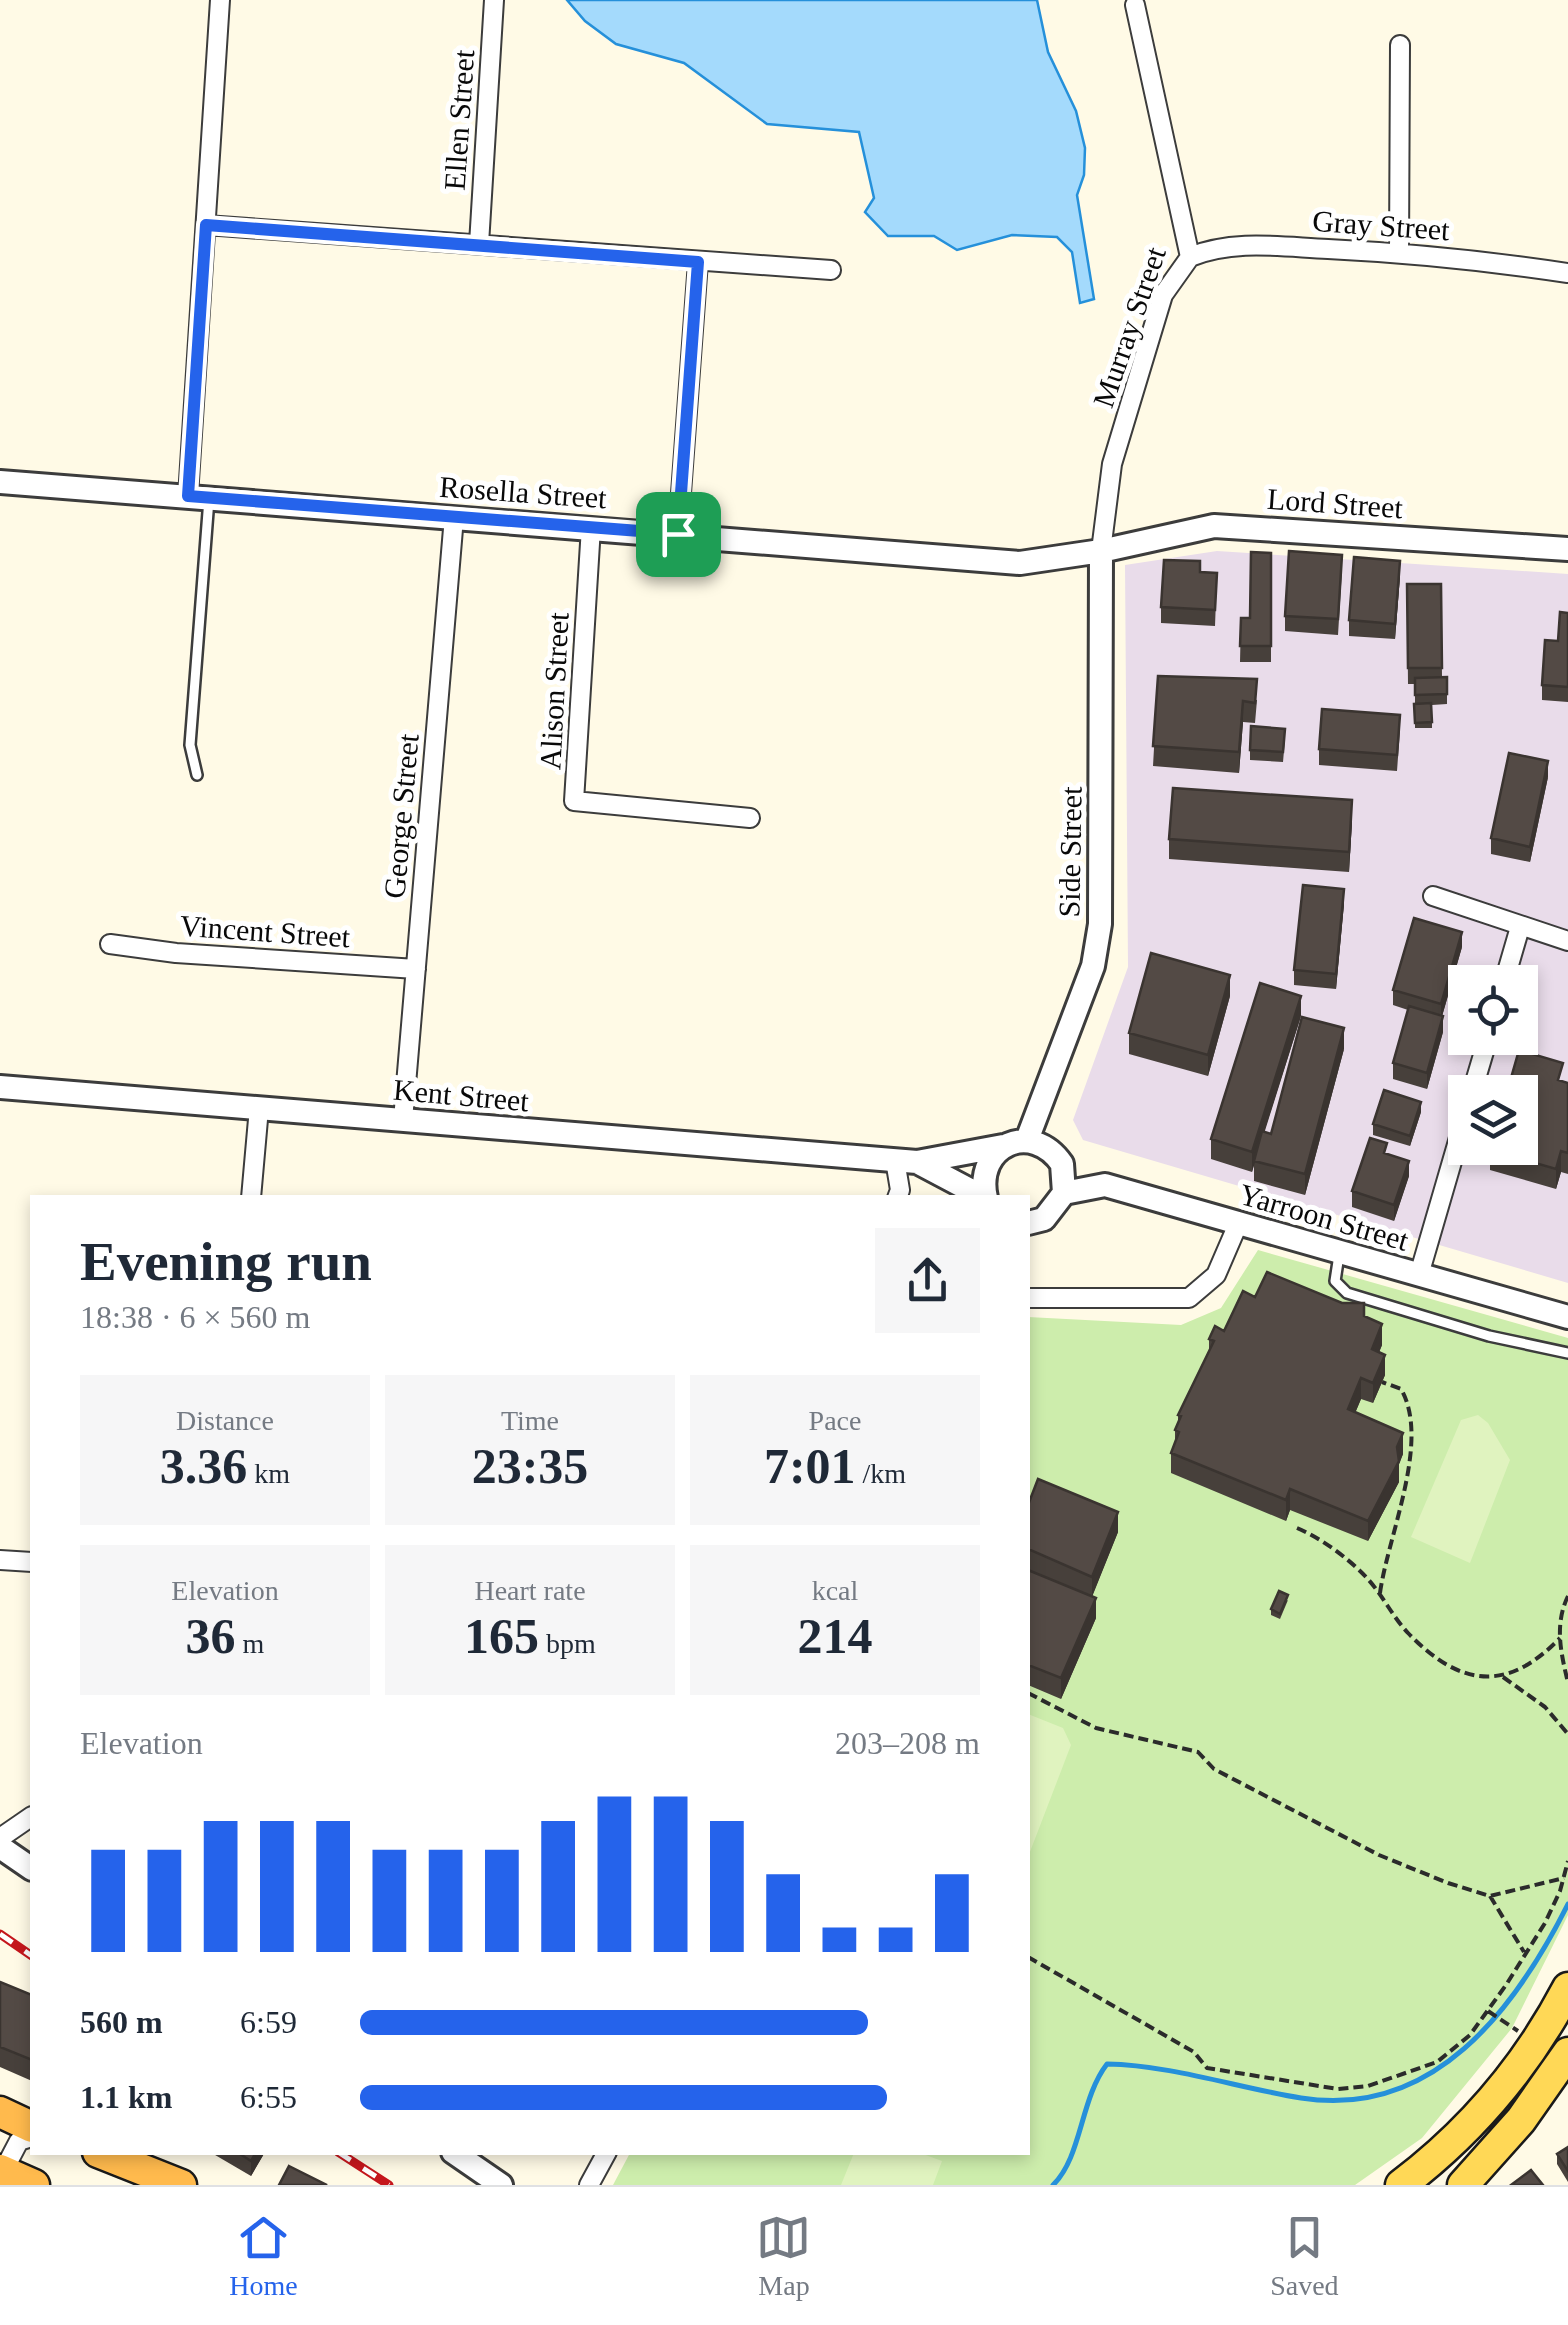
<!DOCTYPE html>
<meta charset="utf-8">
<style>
:root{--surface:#fff;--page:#f6f6f7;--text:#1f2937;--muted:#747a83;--line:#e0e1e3;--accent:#2563eb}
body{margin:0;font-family:"Times New Roman",serif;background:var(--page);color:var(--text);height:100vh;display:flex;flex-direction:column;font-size:38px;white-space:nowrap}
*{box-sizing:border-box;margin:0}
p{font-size:32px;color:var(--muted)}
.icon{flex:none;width:55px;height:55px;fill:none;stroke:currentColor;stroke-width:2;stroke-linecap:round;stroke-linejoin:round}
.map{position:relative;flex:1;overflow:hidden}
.side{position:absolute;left:30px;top:1195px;width:1000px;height:960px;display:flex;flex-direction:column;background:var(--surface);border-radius:0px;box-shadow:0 5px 15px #0003}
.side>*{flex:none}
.tools{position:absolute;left:1448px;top:965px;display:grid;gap:20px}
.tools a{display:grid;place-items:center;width:90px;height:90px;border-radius:0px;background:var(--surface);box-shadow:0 5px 15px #0003;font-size:50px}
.pin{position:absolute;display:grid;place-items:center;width:85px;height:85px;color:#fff;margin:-42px;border-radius:20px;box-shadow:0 5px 15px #0006}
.round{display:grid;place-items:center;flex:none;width:105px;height:105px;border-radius:0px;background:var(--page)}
.head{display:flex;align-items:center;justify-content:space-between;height:170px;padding:0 50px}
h1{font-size:55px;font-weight:600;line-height:75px}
.figures{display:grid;grid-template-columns:repeat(3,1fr);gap:15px;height:170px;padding:10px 50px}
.figures div{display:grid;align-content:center;border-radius:0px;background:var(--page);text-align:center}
.figures b{font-size:50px;font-weight:600}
.figures small{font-size:28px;font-weight:400}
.figures p{font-size:28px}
.chart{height:280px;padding:20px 50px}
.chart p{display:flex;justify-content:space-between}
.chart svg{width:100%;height:180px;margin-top:10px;stroke:var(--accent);stroke-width:6}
ul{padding:0 50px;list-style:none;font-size:32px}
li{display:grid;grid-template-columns:160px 120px 1fr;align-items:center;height:75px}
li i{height:25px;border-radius:12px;background:var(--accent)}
.tab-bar{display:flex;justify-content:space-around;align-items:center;height:140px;border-top:2px solid var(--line);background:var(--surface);font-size:28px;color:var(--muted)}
.tab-bar a{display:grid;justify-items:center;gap:5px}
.tab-bar .current{color:var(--accent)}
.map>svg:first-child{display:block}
.industrial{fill:#e9dcea;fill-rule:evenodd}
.green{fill:#cdedac}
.pitch{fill:#e0f3bf}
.water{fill:#a4dafc;stroke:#2590da;stroke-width:2.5}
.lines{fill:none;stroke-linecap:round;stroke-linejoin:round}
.stream{stroke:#2590da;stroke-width:5}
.service-casing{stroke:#3c3c3c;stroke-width:14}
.minor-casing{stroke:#3c3c3c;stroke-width:22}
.tertiary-casing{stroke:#3c3c3c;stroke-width:28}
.primary-casing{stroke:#1a1a1a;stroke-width:35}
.trunk-casing{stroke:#1a1a1a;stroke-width:35}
.path{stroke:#2b2b2b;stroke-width:4;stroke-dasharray:10 5;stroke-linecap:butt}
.service{stroke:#fff;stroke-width:9}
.minor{stroke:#fff;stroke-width:18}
.tertiary{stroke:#fff;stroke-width:22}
.primary{stroke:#ffd856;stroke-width:30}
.trunk{stroke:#ffba4d;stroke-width:30}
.rail-casing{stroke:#c5161c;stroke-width:9}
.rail{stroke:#fff;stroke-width:5;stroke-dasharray:15;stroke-linecap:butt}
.wall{fill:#47403b}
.shaded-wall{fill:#3a3430}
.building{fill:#534a45;stroke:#3a3430;stroke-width:2.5}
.route-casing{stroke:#fff;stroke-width:20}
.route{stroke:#2563eb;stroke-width:12}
.labels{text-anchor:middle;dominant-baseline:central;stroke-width:10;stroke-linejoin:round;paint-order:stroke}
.street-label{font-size:30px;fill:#090909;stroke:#fff}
</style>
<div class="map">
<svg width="1568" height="2185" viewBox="0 0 1568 2185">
<rect width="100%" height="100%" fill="#fffae6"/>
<path class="industrial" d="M1217,551L1568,574V1283L1083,1140L1073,1120L1128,967L1125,565ZM1465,982H1520V1038H1465ZM1465,1092H1520V1148H1465Z"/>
<path class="green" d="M1258,1250L1568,1338V1915L1512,2028L1422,2138L1355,2185H613L630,2153L1028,2152V1317L1181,1325L1221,1308Z"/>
<path class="pitch" d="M1478,1415L1488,1423L1510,1460L1470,1563L1411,1537L1461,1420Z
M1028,1714L1063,1728L1071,1745L1028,1857Z
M854,2153H920L942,2161L933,2185H841Z"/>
<path class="water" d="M567,0H1037L1048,52L1076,111L1085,148L1084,175L1077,195L1094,299L1080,303L1072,252L1057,237L1012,235L957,250L934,236H888L865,212L874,198L859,132L767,124L684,63L616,44L585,21Z"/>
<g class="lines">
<path class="stream" d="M1053,2185C1082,2157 1080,2099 1107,2064C1170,2065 1239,2088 1301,2098C1433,2119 1515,2010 1568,1904"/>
<g class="service-casing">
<path id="service" d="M197,775L190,745L209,499
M1339,1255L1335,1281L1347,1293L1489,1336L1568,1353"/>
</g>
<g class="minor-casing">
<path id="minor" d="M206,225L831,270
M479,244L494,0
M1399,253L1400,45
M1190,257C1234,239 1282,247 1328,249C1409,253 1488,261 1568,273
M188,496L220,0
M591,527L574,801L750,818
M678,534L698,262
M1101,551L1112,464L1163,295L1190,257L1135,5
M1433,896L1568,941
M110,944L176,953L416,969
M1504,982L1520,927
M1472,1092L1488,1038
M403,1120L454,517
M895,1160L900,1190L897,1198
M251,1198L259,1108
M1419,1275L1465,1117
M1028,1298H1189L1216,1275L1238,1224
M0,1560L32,1562
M0,1838L32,1816
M13,2175L8,2162L19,2141L32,2137
M589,2185L607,2152"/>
</g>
<g class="tertiary-casing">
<path id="tertiary" d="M0,482L1020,563L1101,551L1214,526L1568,549
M0,1087L917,1162L1003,1146
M1027,1140L1093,966L1100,924L1101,551
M917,1162L985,1198
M1064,1193L1105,1185L1568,1317
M986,1198C974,1145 1032,1120 1062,1164L1064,1193L1044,1219L1028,1223
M0,1847L32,1869
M453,2152L501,2185"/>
</g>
<g class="primary-casing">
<path id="primary" d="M1401,2185C1471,2132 1527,2066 1568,1988
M1463,2185L1521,2120L1568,2053"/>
</g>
<g class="trunk-casing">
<path id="trunk" d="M0,2112L32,2127
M98,2152L181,2185
M0,2170L34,2185"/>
</g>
<path class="path" d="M1297,1528C1321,1538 1348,1558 1366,1577C1382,1594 1392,1616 1408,1633C1460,1687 1507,1693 1560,1638
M1380,1593C1388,1535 1431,1441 1401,1389L1382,1382
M1568,1596C1554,1625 1561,1653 1568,1683
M1503,1677L1545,1707L1568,1734
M1028,1693L1096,1728L1198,1752L1214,1769L1379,1855L1448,1883L1490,1896L1564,1878
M1490,1896L1524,1952
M1028,1957L1194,2052L1207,2068L1338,2089L1368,2086L1437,2062L1470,2035L1506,1985L1545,1923L1560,1891L1568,1861
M1488,2011L1518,2031"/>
<use href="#service" class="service"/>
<use href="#minor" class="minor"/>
<use href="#tertiary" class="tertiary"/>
<use href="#primary" class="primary"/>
<use href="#trunk" class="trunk"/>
<g class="rail-casing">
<path id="rail" d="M0,1934L32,1956
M338,2152L389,2185"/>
</g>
<use href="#rail" class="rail"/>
</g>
<path class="wall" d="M1271,553V662H1240L1241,618H1250Z
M1342,570L1338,635L1285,631V616Z
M1200,572L1217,573L1215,626L1161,623V607Z
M1400,576L1395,639L1349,636V620Z
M1407,584H1441L1442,677H1447V704L1432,705V728H1415V684H1408Z
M1568,613V702L1542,700V685Z
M1158,676L1257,700L1255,723L1243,722L1239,773L1153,766Z
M1400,730L1397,771L1319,765V749Z
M1285,739L1283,762L1250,760V750Z
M1548,777L1530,862L1491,854V838Z
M1352,821L1349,872L1169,859V839Z
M1344,904L1336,989L1294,985V970Z
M1462,947L1442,1016L1443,1032L1427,1089L1393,1079V1063L1408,1010L1393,1005V990Z
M1230,996L1208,1076L1129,1054V1033Z
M1301,1016L1264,1132L1271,1134L1344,1049L1305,1195L1254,1181V1164L1252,1172L1211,1159V1139Z
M1563,1081L1568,1083V1174L1561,1172L1556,1189L1490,1170V1150Z
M1421,1112L1410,1146L1373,1135V1124Z
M1387,1154L1409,1176L1394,1221L1352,1207V1191Z
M1255,1297L1364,1316L1382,1345L1379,1352L1385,1375L1373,1403L1361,1399L1355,1413L1403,1454L1399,1464V1482L1368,1541L1290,1510L1286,1521L1171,1473V1453L1175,1443V1430L1178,1424V1415L1209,1352V1339L1224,1331Z
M1028,1505L1118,1532L1092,1596L1096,1618L1061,1699L1028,1685Z
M1288,1600L1280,1619L1271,1615V1609Z
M0,1982L32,1995V2081L0,2067Z
M1568,2147V2182L1557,2164V2154Z
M210,2152H265L251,2176Z"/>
<path class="shaded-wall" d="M1400,561V576L1395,639V624Z
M1243,701V722L1239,773V752Z
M1548,761V777L1530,862V847Z
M1352,800V821L1349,872V852Z
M1344,889V904L1336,989V974Z
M1462,932V947L1441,1020V1004Z
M1230,975V996L1208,1076V1055Z
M1301,996V1016L1252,1172V1152Z
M1443,1016V1032L1427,1089V1073Z
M1344,1028V1049L1305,1195V1174Z
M1421,1102V1112L1410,1146V1136Z
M1561,1151V1172L1556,1189V1169Z
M1409,1161V1176L1394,1221V1205Z
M1382,1324V1345L1372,1370V1349Z
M1385,1355V1375L1373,1403V1383Z
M1361,1378V1399L1348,1430V1409Z
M1403,1433V1454L1399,1464V1482L1368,1541V1521Z
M1290,1489V1510L1286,1521V1500Z
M1118,1512V1532L1092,1597V1577Z
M1096,1598V1618L1061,1699V1678Z
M256,2152H265L251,2176V2161Z"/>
<path class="building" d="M1289,551L1342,555L1338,619L1285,616Z
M1251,552L1271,553V646H1240L1241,618H1250Z
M1354,557L1400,561L1395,624L1349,620Z
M1164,560L1200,561V572L1217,573L1215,610L1161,607Z
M1407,584H1441L1442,668H1408Z
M1560,612L1568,613V687L1542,685L1545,640L1558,641Z
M1158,676L1257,679L1255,703L1243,701L1239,752L1153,746Z
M1447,677V694L1415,695V678Z
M1431,703L1432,722L1415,723L1414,704Z
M1322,709L1400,715L1397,755L1319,749Z
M1251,726L1285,729L1283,752L1250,750Z
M1509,753L1548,761L1530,847L1491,838Z
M1173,788L1352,800L1349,852L1169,839Z
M1303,885L1344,889L1336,974L1294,970Z
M1414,918L1462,932L1441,1004L1393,990Z
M1151,953L1230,975L1208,1055L1129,1033Z
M1260,983L1301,996L1252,1152L1211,1139Z
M1409,1006L1443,1016L1427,1073L1393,1063Z
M1302,1017L1344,1028L1305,1174L1254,1161L1262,1131L1271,1134Z
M1519,1050L1563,1063L1558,1080L1568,1083V1153L1561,1151L1556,1169L1490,1150L1491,1148H1520V1092H1507Z
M1384,1090L1421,1102L1410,1136L1373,1124Z
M1370,1138L1387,1143L1384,1153L1409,1161L1394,1205L1352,1191Z
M1267,1272L1342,1303H1364V1316L1382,1324L1372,1349L1385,1355L1373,1383L1361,1378L1348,1409L1403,1433L1397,1447L1399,1461L1368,1521L1290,1489L1286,1500L1171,1453L1179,1432L1175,1430L1181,1416L1178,1415L1214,1341L1209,1339L1215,1326L1224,1331L1243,1291L1255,1297Z
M1038,1479L1118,1512L1092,1577L1028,1549V1505Z
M1028,1570L1096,1598L1061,1678L1028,1665Z
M1279,1591L1288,1595L1280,1614L1271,1609Z
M0,1982L32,1995V2060L0,2047Z
M1568,2147V2171L1557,2154Z
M237,2152H256L251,2161Z
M289,2166L327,2185H279Z
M1531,2170L1543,2185H1511Z"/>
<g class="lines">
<g class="route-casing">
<path id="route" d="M206,225L698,262L678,534L188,496Z"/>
</g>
<use href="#route" class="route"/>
</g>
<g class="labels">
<g class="street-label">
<text transform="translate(459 120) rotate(-86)">Ellen Street</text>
<text transform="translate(1381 225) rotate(4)">Gray Street</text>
<text transform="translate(1129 327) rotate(-71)">Murray Street</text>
<text transform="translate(523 492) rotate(4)">Rosella Street</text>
<text transform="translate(1335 503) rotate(4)">Lord Street</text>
<text transform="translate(554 691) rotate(-87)">Alison Street</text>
<text transform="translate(401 816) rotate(-85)">George Street</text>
<text transform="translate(1070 852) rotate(-89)">Side Street</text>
<text transform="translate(265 931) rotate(4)">Vincent Street</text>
<text transform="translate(461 1095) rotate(5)">Kent Street</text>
<text transform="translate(1324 1217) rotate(16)">Yarroon Street</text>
</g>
</g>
</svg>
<div class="tools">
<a><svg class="icon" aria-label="locate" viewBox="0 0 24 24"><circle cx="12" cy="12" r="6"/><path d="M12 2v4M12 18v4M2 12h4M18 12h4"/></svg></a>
<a><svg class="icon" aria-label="layers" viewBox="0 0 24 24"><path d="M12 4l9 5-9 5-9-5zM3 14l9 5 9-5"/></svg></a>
</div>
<div class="pin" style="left:678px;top:534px;background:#1e9e55"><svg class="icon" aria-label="arrive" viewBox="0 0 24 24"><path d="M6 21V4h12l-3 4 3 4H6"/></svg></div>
<section class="side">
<div class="head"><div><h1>Evening run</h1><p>18:38 · 6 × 560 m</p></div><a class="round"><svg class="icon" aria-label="share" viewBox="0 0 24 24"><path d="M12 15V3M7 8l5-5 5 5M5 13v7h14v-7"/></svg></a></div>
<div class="figures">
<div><p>Distance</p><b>3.36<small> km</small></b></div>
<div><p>Time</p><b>23:35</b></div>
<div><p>Pace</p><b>7:01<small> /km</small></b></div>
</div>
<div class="figures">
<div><p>Elevation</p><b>36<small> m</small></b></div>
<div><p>Heart rate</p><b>165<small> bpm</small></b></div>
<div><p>kcal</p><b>214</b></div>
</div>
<div class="chart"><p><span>Elevation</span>203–208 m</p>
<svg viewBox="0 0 160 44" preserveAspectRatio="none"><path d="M5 44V19M15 44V19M25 44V12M35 44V12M45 44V12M55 44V19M65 44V19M75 44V19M85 44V12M95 44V6M105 44V6M115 44V12M125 44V25M135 44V38M145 44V38M155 44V25"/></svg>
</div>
<ul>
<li><b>560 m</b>6:59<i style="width:82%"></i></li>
<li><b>1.1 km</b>6:55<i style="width:85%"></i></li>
</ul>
</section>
</div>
<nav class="tab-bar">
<a class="current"><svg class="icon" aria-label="home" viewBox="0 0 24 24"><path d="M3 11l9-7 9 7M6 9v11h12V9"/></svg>Home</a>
<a><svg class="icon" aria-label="map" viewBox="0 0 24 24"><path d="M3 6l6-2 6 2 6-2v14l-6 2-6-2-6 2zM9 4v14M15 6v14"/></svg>Map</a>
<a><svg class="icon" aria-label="saved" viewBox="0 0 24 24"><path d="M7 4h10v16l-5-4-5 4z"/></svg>Saved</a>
</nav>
